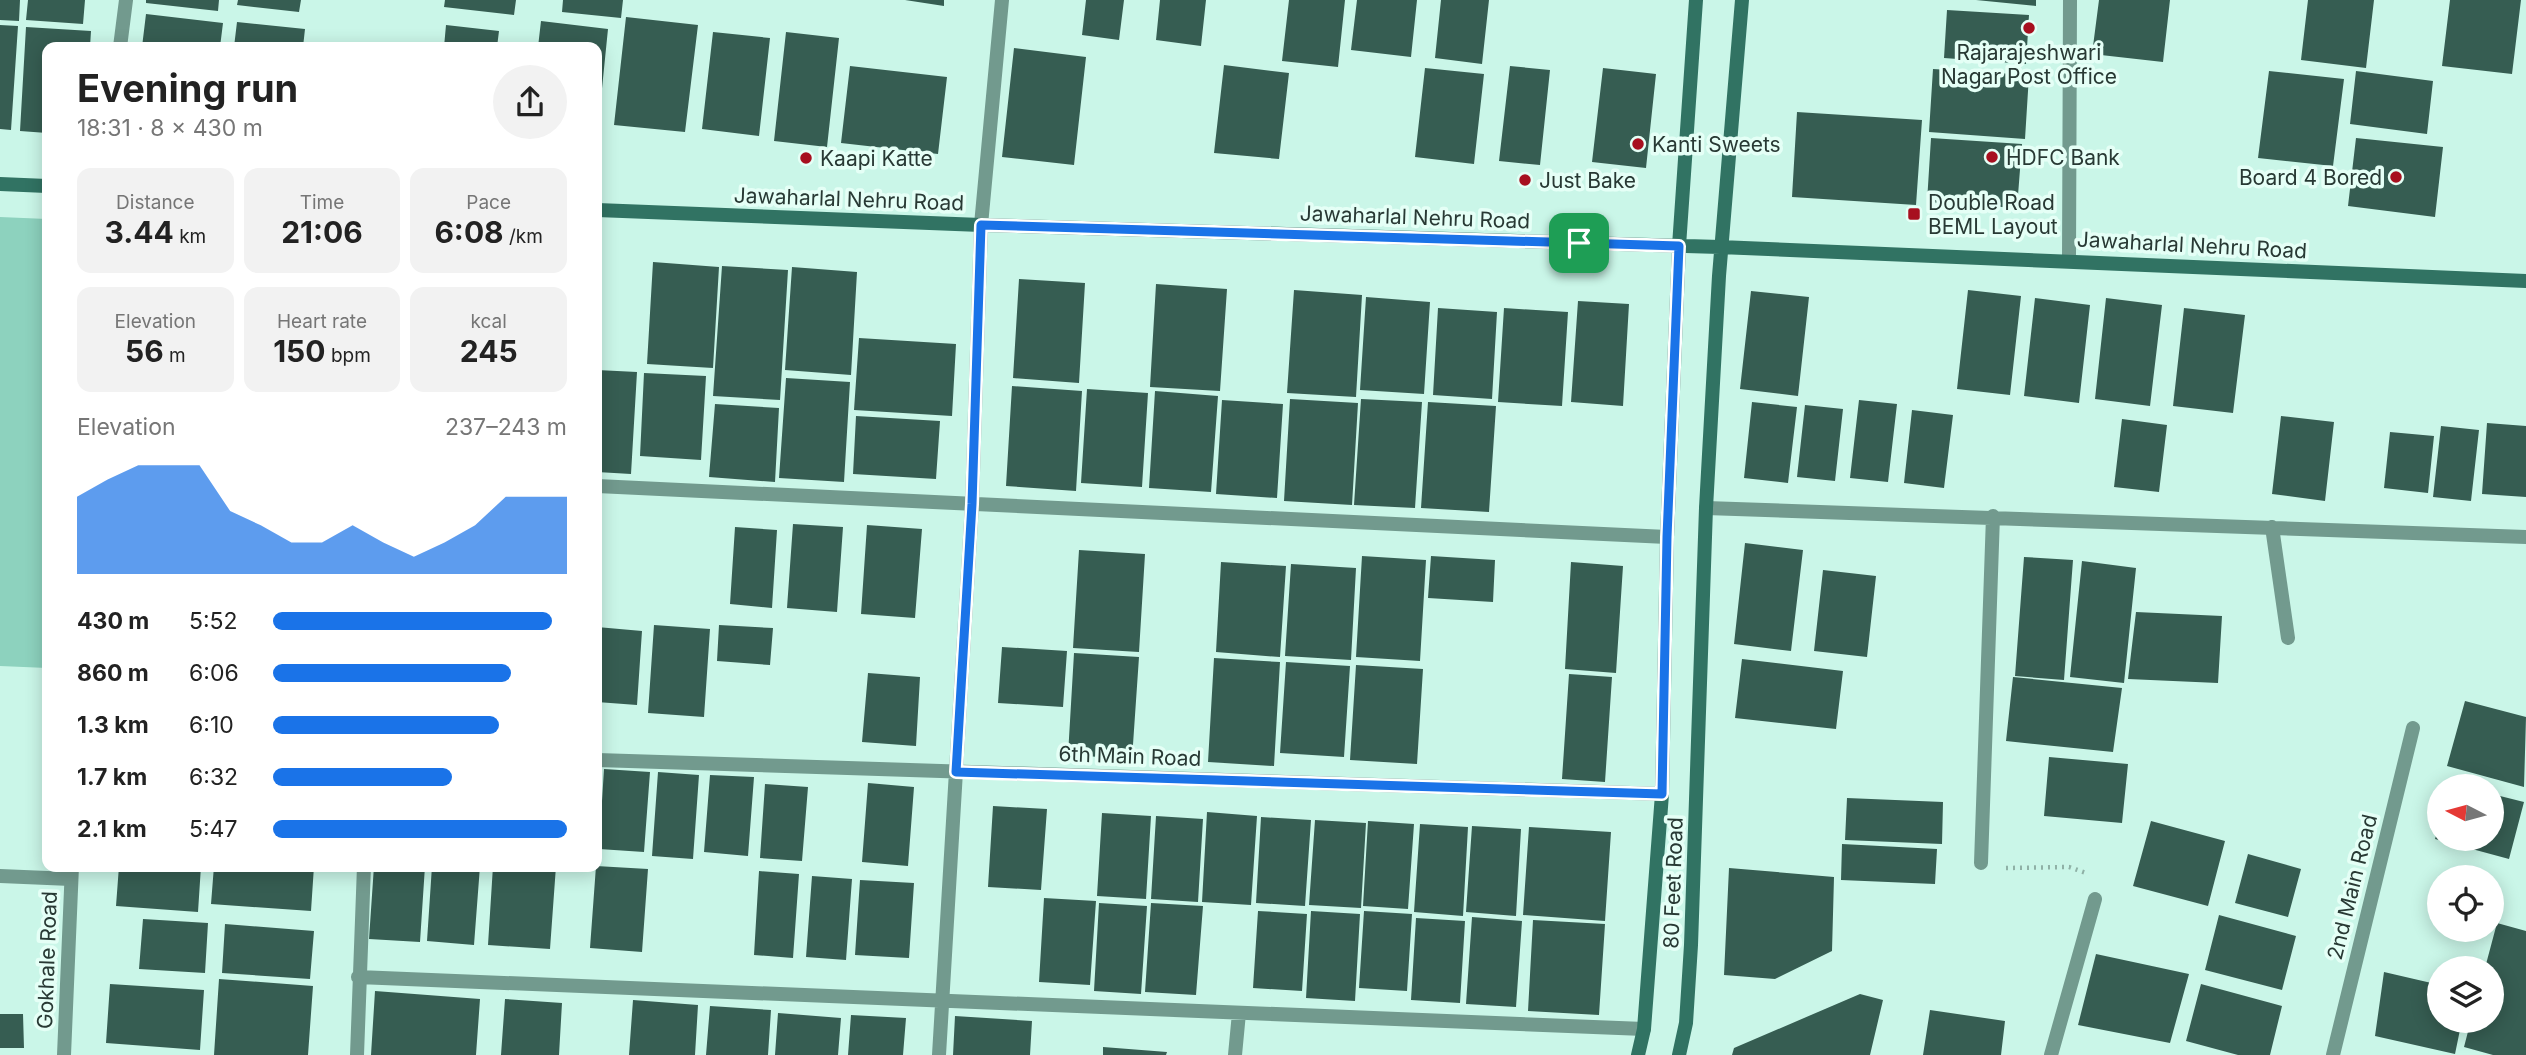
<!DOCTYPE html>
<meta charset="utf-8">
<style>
:root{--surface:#fff;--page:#f2f2f2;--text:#222;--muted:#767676;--accent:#1a73e8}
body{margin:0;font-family:Inter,sans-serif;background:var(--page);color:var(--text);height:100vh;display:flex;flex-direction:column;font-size:26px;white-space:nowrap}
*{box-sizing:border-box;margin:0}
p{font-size:23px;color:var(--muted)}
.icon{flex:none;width:38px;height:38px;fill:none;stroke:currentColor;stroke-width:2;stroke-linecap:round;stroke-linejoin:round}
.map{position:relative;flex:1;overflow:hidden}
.sheet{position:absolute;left:42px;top:42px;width:560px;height:830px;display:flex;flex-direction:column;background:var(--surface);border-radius:14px;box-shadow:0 4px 18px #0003}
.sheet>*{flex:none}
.needle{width:46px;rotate:276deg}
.buttons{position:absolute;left:2427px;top:774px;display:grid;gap:14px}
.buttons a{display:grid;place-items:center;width:77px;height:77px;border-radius:50%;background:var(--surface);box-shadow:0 4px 18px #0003;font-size:35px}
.pin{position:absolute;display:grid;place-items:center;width:60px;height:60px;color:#fff;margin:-30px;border-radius:14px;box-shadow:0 4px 10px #0006}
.round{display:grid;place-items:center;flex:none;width:74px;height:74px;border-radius:37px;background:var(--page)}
.head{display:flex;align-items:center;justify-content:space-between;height:119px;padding:0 35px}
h1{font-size:38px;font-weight:700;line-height:52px}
.figures{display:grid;grid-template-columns:repeat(3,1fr);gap:10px;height:119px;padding:7px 35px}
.figures div{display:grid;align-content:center;border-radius:14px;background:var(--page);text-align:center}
.figures b{font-size:30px;font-weight:700}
.figures small{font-size:19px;font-weight:400}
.figures p{font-size:19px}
.chart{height:196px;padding:14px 35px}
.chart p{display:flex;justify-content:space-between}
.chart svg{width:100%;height:126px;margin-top:7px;fill:var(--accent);opacity:.7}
ul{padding:0 35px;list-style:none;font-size:23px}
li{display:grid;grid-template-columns:112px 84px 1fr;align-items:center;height:52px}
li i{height:18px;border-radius:9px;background:var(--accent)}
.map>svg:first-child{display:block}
.green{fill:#8dd2be}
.building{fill:#365d52}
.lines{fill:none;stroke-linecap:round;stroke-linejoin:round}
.path{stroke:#8fb1a6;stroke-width:4.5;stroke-dasharray:2 5;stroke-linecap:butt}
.street{stroke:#729a8e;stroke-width:14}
.secondary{stroke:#317363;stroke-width:14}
.route-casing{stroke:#fff;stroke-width:14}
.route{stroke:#1a73e8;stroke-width:9}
.poi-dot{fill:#a70f1f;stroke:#e5fff6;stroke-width:2.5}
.labels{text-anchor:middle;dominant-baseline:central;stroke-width:7;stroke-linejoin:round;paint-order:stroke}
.poi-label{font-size:21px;fill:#283934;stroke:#e5fff6;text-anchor:start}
.street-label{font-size:21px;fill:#283934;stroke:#e5fff6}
</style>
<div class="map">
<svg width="2526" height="1055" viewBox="0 0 2526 1055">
<rect width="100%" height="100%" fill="#caf6e8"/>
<path class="green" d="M0,217L47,219V668L0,666Z"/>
<path class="building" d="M0,0H20L19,21L0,20Z
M28,0H85L83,24L26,20Z
M146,0H219L218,11L146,3Z
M238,0H301L299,12L237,5Z
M445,0H516L514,15L444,7Z
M563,0H623L621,18L562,12Z
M905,0H944V6Z
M1086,0H1124L1119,40L1082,35Z
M1160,0H1206L1201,46L1156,40Z
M1289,0H1345L1338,67L1282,61Z
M1357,0H1417L1411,57L1351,50Z
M1441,0H1489L1482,64L1435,58Z
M1976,0H2036V6Z
M2099,0H2170L2163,62L2092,54Z
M2308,0H2374L2366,68L2301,60Z
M2450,0H2521L2512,74L2442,66Z
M1947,10L2029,15L2026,64L1944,58Z
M146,14L223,23L220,47H142Z
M626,17L698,25L685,132L614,125Z
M541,21L608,29L599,118L597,47H538Z
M237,22L305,29L303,47H234Z
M0,25L18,26L11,130L0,129Z
M446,25L499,31L497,47H444Z
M26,27L91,31L90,47H47V133L20,131Z
M713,32L770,38L759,136L702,129Z
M786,32L839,38L827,147L774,141Z
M1014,48L1086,57L1074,165L1002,157Z
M1224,65L1289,73L1279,159L1214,153Z
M850,66L947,77L938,154L841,143Z
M1510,66L1550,70L1540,165L1499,161Z
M1425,68L1484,74L1474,164L1415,157Z
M1603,68L1656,74L1646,168L1592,162Z
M1933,69L2029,75L2025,139L1929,132Z
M2269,71L2344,79L2333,166L2258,158Z
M2356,71L2433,81L2427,134L2350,124Z
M1797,112L1922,120L1916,205L1792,197Z
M1931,138L2022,144L2017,208L1927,202Z
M2356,138L2443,147L2435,217L2348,206Z
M653,262L719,267L713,368L647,364Z
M722,266L788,270L780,400L713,396Z
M792,267L857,272L851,375L785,370Z
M1019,279L1085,283L1079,383L1013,378Z
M1156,284L1227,289L1220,391L1150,387Z
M1294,290L1362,295L1356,397L1287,393Z
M1968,290L2021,296L2010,395L1957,389Z
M1751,291L1809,297L1798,396L1740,389Z
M1366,297L1430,302L1424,394L1360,390Z
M2035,298L2090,305L2079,403L2024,396Z
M2106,298L2162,305L2150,406L2095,399Z
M1578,301L1629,304L1623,406L1571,402Z
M1438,308L1497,312L1492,399L1433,395Z
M1504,308L1568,312L1562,406L1498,402Z
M2184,308L2245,315L2233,413L2173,406Z
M859,338L956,344L952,416L854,410Z
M597,370L637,372L631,474L597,472Z
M644,373L706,376L701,460L640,456Z
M786,378L850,382L844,482L779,478Z
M1012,386L1082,391L1076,491L1006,486Z
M1087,389L1148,393L1142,487L1081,483Z
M1155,391L1218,396L1211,492L1149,488Z
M1290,399L1358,403L1352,505L1284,501Z
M1361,399L1422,402L1415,508L1354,505Z
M1222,400L1283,404L1277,498L1216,494Z
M1859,400L1897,404L1888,482L1850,478Z
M1428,402L1496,406L1489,512L1421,508Z
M1752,402L1797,407L1788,483L1744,478Z
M715,404L779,408L775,482L709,477Z
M1805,405L1843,409L1835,481L1797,477Z
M1912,410L1953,415L1944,488L1904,483Z
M856,416L940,421L936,479L853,474Z
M2281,416L2334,422L2325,501L2272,494Z
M2122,419L2167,425L2159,492L2114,487Z
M2487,423L2526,426V497L2482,494Z
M2441,426L2479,430L2471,501L2433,497Z
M2390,432L2434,436L2428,493L2384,488Z
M793,524L843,527L837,612L787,608Z
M867,525L922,529L915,618L861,614Z
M735,527L777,530L772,608L730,604Z
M1745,543L1803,550L1791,651L1734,644Z
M1079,550L1145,554L1139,652L1073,648Z
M1362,556L1426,560L1420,661L1356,657Z
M1431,556L1495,560L1493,602L1428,598Z
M2024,557L2073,560L2064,680L2015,676Z
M2082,561L2136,568L2124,683L2070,677Z
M1221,562L1286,566L1280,657L1216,652Z
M1571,562L1623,566L1616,673L1565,669Z
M1291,564L1356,568L1351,660L1285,656Z
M1823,570L1876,576L1867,657L1814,651Z
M2136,612L2222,616L2218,683L2128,679Z
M654,625L710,629L704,717L648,713Z
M719,625L773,628L770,665L717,661Z
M597,627L642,631L637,705L597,702Z
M1002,647L1067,651L1063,707L998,703Z
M1074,653L1139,657L1132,759L1068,755Z
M1214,658L1280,662L1274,766L1208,762Z
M1742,659L1843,671L1836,729L1735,718Z
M1286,662L1350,666L1344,757L1280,753Z
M1356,665L1423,669L1417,764L1350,760Z
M868,673L920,677L916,746L862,742Z
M1569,674L1612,677L1605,782L1562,779Z
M2013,677L2122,688L2113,752L2006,741Z
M2465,701L2526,717L2524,787L2447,766Z
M2049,757L2128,764L2122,823L2044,816Z
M604,769L650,772L644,852L599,849Z
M658,772L699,775L693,859L652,856Z
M710,775L754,777L748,856L704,852Z
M868,783L914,787L908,866L862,862Z
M765,784L808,787L802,861L760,858Z
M2492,794L2524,802L2509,859L2435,839L2439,826L2440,838H2492Z
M1847,798L1943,802L1942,844L1845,840Z
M993,806L1047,809L1041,890L988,887Z
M1207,812L1257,816L1251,905L1202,902Z
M1102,813L1151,816L1146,899L1097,896Z
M1156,816L1203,819L1198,902L1151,899Z
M1261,817L1311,820L1305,906L1256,903Z
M1315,820L1366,823L1361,908L1309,905Z
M1368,821L1414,824L1408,909L1363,906Z
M2151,821L2225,841L2208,906L2133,886Z
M1420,824L1468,827L1463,916L1414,912Z
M1472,826L1521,829L1516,916L1466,912Z
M1529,827L1611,832L1605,921L1523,915Z
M1842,844L1937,849L1935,884L1841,880Z
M2248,854L2301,869L2288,917L2235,903Z
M119,866H201L198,912L116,906Z
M214,866H314L311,911L211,904Z
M374,866H425L420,942L369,939Z
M432,866H480L474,945L427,941Z
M493,866H556L550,949L488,945Z
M596,866L648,869L642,952L590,948Z
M1729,868L1834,877L1832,951L1775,979L1724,975Z
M759,871L799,874L793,958L754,955Z
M812,876L852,879L846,960L806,957Z
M860,880L914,883L909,958L855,955Z
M1044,898L1096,901L1090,985L1039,982Z
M1099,903L1147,906L1141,994L1094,991Z
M1151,903L1203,906L1196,995L1145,992Z
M1258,911L1307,914L1302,991L1253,988Z
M1311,911L1360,914L1355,1001L1306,998Z
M1364,911L1412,914L1407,991L1359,988Z
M2219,915L2296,936L2282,990L2205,970Z
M1472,917L1522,921L1516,1007L1466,1004Z
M1416,918L1465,921L1460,1003L1411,1000Z
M143,919L208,923L205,973L139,969Z
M1533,920L1605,924L1599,1015L1528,1011Z
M2497,923L2526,931V1055H2493L2464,1047L2471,1020H2492V968H2485Z
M225,924L314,931L310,979L222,973Z
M2096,954L2189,974L2170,1043L2078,1025Z
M2384,972L2440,985V1020H2462L2455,1054L2375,1036Z
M219,979L313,986L308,1055H214Z
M110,984L204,990L200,1050L106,1043Z
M2201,984L2282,1006L2270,1055H2238L2186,1041Z
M375,991L480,999L476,1055H371Z
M1860,994L1883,1000L1870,1055H1732L1734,1048Z
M505,999L562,1003L559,1055H501Z
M633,1000L698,1005L695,1055H629Z
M710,1006L771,1010L768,1055H706Z
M1930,1010L2005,1021L2001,1055H1923Z
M778,1013L841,1018L838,1055H775Z
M0,1014H23L24,1048H0Z
M851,1015L906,1018L903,1055H848Z
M955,1016L1032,1021L1030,1055H953Z
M1103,1047L1167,1052L1166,1055H1103Z"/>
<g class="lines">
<path class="path" d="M2006,868L2069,867L2086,873"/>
<path class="street" d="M120,47L126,0
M2069,260L2070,0
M597,486L1667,537
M1706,508L2526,537
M2272,527L2288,638
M597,760L1662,794
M1981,863L1993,516
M0,876L71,879
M358,977L1644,1029
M64,1055L72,866
M357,1055L364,866
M939,1055L972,504L981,225L1002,0
M1235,1055L1239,1013
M2051,1055L2095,899
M2333,1055L2413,728"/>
<path class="secondary" d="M0,184L47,186
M597,210L981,225L1720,247L2526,281
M1638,1055L1644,1029L1662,794L1667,537L1679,246L1696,0
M1679,1055L1686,1023L1691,945L1706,508L1719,276L1742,0"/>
</g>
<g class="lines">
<g class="route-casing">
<path id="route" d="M981,225L1679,246L1667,537L1662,794L956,772L972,504Z"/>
</g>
<use href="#route" class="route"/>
</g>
<g class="poi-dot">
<circle cx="2029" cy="28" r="7"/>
<circle cx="1638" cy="144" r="7"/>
<circle cx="1992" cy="157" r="7"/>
<circle cx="806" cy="158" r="7"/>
<circle cx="2396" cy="177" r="7"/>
<circle cx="1525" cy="180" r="7"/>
<rect x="1907" y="207" width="14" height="14" rx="3.5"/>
</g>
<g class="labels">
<g class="poi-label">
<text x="2029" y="52" text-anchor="middle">Rajarajeshwari<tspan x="2029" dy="24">Nagar Post Office</tspan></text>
<text x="1652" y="144">Kanti Sweets</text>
<text x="2006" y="157">HDFC Bank</text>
<text x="820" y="158">Kaapi Katte</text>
<text x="2382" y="177" text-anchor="end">Board 4 Bored</text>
<text x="1539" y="180">Just Bake</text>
<text x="1928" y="202">Double Road<tspan x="1928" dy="24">BEML Layout</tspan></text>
</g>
<g class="street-label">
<text transform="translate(849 199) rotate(2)">Jawaharlal Nehru Road</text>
<text transform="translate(1415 217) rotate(2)">Jawaharlal Nehru Road</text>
<text transform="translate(2192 245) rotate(3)">Jawaharlal Nehru Road</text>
<text transform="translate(1130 756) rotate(2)">6th Main Road</text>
<text transform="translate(1673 883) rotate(-88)">80 Feet Road</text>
<text transform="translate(2352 887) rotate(-76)">2nd Main Road</text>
<text transform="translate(47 960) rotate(-88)">Gokhale Road</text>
</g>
</g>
</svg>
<div class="buttons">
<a><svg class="needle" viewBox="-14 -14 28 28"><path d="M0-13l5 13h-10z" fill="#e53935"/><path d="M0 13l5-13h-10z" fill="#767676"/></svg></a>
<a><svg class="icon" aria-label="locate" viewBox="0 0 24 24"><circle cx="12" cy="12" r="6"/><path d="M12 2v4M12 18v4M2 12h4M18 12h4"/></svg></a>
<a><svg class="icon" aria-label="layers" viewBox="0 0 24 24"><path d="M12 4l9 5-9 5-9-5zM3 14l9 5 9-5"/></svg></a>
</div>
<div class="pin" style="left:1579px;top:243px;background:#1e9e55"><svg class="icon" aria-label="arrive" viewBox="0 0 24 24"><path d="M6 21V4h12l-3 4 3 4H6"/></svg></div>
<section class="sheet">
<div class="head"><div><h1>Evening run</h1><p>18:31 · 8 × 430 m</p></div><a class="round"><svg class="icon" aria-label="share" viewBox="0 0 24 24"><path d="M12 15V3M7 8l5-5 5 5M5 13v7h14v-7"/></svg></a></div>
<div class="figures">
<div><p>Distance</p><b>3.44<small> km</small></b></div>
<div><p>Time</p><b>21:06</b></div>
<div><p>Pace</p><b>6:08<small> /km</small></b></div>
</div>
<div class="figures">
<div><p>Elevation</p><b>56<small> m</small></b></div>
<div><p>Heart rate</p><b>150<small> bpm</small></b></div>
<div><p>kcal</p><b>245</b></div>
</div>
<div class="chart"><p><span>Elevation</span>237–243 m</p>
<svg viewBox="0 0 160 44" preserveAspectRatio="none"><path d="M0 44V17L10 11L20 6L30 6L40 6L50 22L60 27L70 33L80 33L90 27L100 33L110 38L120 33L130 27L140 17L150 17L160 17V44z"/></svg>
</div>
<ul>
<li><b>430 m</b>5:52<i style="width:95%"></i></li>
<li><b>860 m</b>6:06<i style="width:81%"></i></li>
<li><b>1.3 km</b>6:10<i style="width:77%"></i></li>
<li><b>1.7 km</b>6:32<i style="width:61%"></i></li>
<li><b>2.1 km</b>5:47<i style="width:100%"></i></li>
</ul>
</section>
</div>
